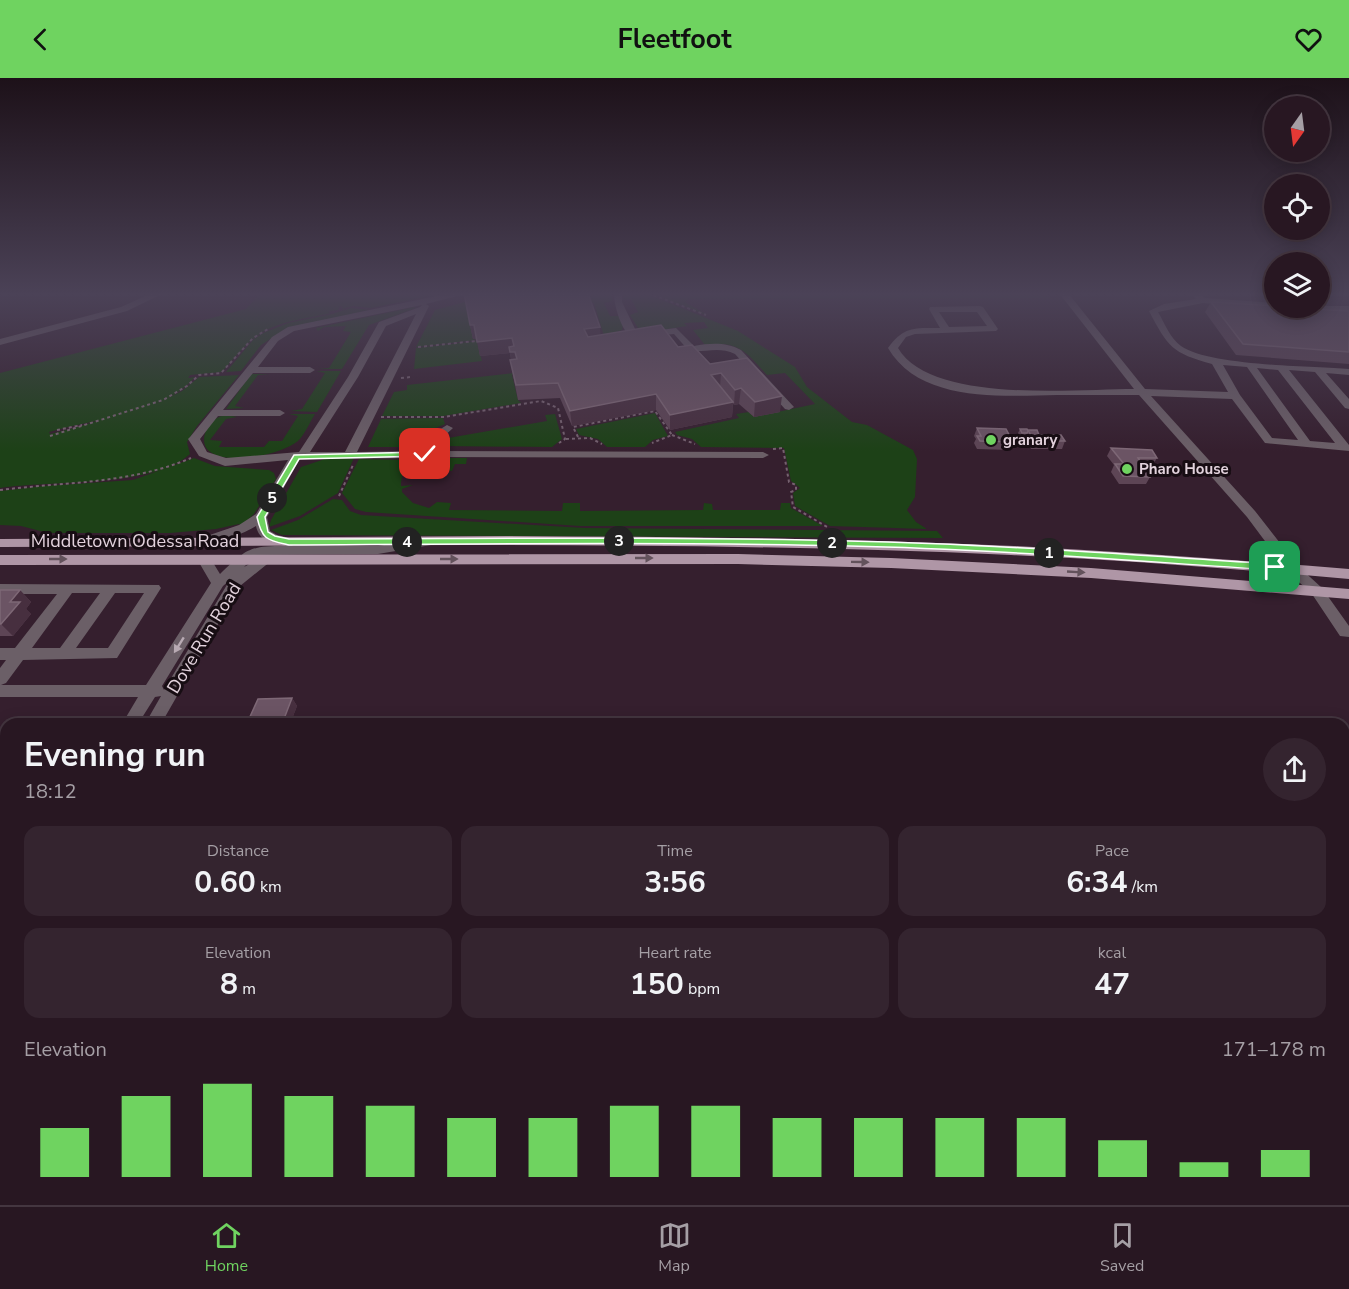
<!DOCTYPE html>
<meta charset="utf-8">
<style>
:root{--surface:#281722;--page:#34242f;--text:#f1f3f6;--muted:#a59fa5;--line:#443640;--accent:#6fd360}
body{margin:0;font-family:"Nunito Sans",sans-serif;background:var(--page);color:var(--text);height:100vh;display:flex;flex-direction:column;font-size:22px;white-space:nowrap}
*{box-sizing:border-box;margin:0}
p{font-size:20px;color:var(--muted)}
.icon{flex:none;width:33px;height:33px;fill:none;stroke:currentColor;stroke-width:2;stroke-linecap:round;stroke-linejoin:round}
.map{position:relative;flex:1;overflow:hidden}
.drawer{position:absolute;left:0px;top:640px;width:1350px;height:488px;display:flex;flex-direction:column;background:var(--surface);border-radius:18px 18px 0 0;box-shadow:0 3px 15px #0003,0 0 0 2px var(--line)}
.drawer>*{flex:none}
.needle{width:39px;rotate:194deg}
.fabs{position:absolute;left:1264px;top:18px;display:grid;gap:12px}
.fabs a{display:grid;place-items:center;width:66px;height:66px;border-radius:50%;background:var(--surface);box-shadow:0 3px 15px #0003,0 0 0 2px var(--line);font-size:30px}
.pin{position:absolute;display:grid;place-items:center;width:51px;height:51px;color:#fff;margin:-26px;border-radius:12px;box-shadow:0 3px 9px #0006}
.km{position:absolute;width:30px;height:30px;margin:-15px;border-radius:50%;background:#222;color:#fff;font-size:16px;line-height:30px;text-align:center}
.round{display:grid;place-items:center;flex:none;width:63px;height:63px;border-radius:32px;background:var(--page)}
.head{display:flex;align-items:center;justify-content:space-between;height:102px;padding:0 24px}
h1{font-size:33px;font-weight:700;line-height:45px}
.metrics{display:grid;grid-template-columns:repeat(3,1fr);gap:9px;height:102px;padding:6px 24px}
.metrics div{display:grid;align-content:center;border-radius:15px;background:var(--page);text-align:center}
.metrics b{font-size:30px;font-weight:700}
.metrics small{font-size:16px;font-weight:400}
.metrics p{font-size:16px}
.chart{height:168px;padding:12px 24px}
.chart p{display:flex;justify-content:space-between}
.chart svg{width:100%;height:108px;margin-top:6px;stroke:var(--accent);stroke-width:6}
header{display:flex;justify-content:space-between;align-items:center;height:78px;padding:0 24px;background:var(--accent);color:#111;font-size:27px;font-weight:700}
.dock{display:flex;justify-content:space-around;align-items:center;height:84px;border-top:2px solid var(--line);background:var(--surface);font-size:16px;color:var(--muted)}
.dock a{display:grid;justify-items:center;gap:3px}
.dock .selected{color:var(--accent)}
.map>svg:first-child{display:block}
.green{fill:#1d4117}
.lines{fill:none;stroke-linecap:round;stroke-linejoin:round}
.path{stroke:#75616f;stroke-width:2;stroke-dasharray:3 3;stroke-linecap:butt}
.minor{fill:#6b5f67;fill-rule:evenodd}
.major{fill:#af96a6;fill-rule:evenodd}
.wall{fill:#5d4555}
.shaded-wall{fill:#472f3f}
.building{fill:#6b5464;stroke:#7e6876;stroke-width:1.5}
.oneway{fill:#63525c}
.oneway2{fill:#b8aab3}
.route{fill:#6fd360;stroke:#fff;stroke-width:1.5}
.poi-dot{fill:#6fd360;stroke:#170d13;stroke-width:2}
.labels{text-anchor:middle;dominant-baseline:central;stroke-width:6;stroke-linejoin:round;paint-order:stroke}
.far-poi-label{font-size:15px;font-weight:bold;fill:#e2d2dc;stroke:#170d13;text-anchor:start}
.street-label{font-size:18px;fill:#e2d2dc;stroke:#170d13}
</style>
<header><svg class="icon" aria-label="back" viewBox="0 0 24 24"><path d="M15 5l-7 7 7 7"/></svg>Fleetfoot<svg class="icon" aria-label="heart" viewBox="0 0 24 24"><path d="M12 20l-8-8c-3-5 5-10 8-4 3-6 11-1 8 4z"/></svg></header>
<div class="map">
<svg width="1349" height="1127" viewBox="0 0 1349 1127">
<rect width="100%" height="100%" fill="#351f2e"/>
<path class="green" d="M261,215H444L371,230L353,228L342,231L343,229L340,228L338,232L329,233L330,235L328,236C269,247 261,247 222,294L190,297L188,300L195,299C164,336 92,341 49,354L50,356L78,349L47,358L158,325L182,313L199,299L239,297L197,348L187,364L190,376C153,410 50,402 0,410V295L246,231Z
M560,215L612,216V223L604,225L610,238H619L623,247L622,252L604,258L594,225L591,224V216Z
M1038,215L1051,220L689,221L685,224L707,237L652,216Z
M623,216H647L738,253L795,289L807,309L852,344L867,347L913,372L917,381L915,419L907,432L916,444L927,451L830,448L795,428L793,415L800,410L791,403L784,370L701,369L692,361L677,357L675,354L739,340L736,336L749,334L754,339L815,326L785,295L767,297C746,274 739,262 705,267L693,252L708,250L704,244L684,245L687,248L661,252L638,250L630,237L638,234L631,221H623Z
M476,221L467,225L473,261L477,262L416,269L435,232Z
M414,229L416,230L369,247L342,291H318L329,290L351,254L343,253L346,248L324,249L318,253L316,250Z
M351,230L369,232L284,252L261,267L241,293L226,294L253,262L263,255L288,245L332,236Z
M477,263L482,283L414,291L416,270Z
M317,293H341L317,334L291,333L302,331L325,295Z
M514,295L512,297L518,322L521,325L443,338H382L394,314L407,312V307Z
M251,296H269L258,297L235,328L244,330L226,331Z
M655,335L668,358L653,362L645,369H607L598,361L579,357L576,351Z
M289,336H315C310,344 305,356 298,363C281,377 226,388 209,373C198,364 207,344 219,339C224,337 232,338 237,339L226,341L210,362L222,363L219,369H264L269,363H282L298,338Z
M555,336L562,361L552,369L439,368L444,356L446,355L448,360L547,343L545,337Z
M443,340L445,346L431,352L423,369H368L381,341Z
M194,380L215,388L269,392L274,395L276,401L254,436L241,448L239,446L216,451L170,455H48L21,448L0,447V413L44,408L133,402Z
M328,380H354L338,415L300,438L269,449L271,442L301,389Z
M439,380H467L466,386H455L452,393L431,392L433,384Z
M359,381L412,382L415,385L404,388L401,405V408L413,407L402,411V414L413,425L429,430L437,424L451,425L449,432L562,433L563,425H580V433L703,432L704,425L712,426L713,432H780L781,425H790L791,430L823,448H580L366,434L355,431L342,415Z
M333,421L342,422L350,433L361,437L585,450L937,453L943,460L282,457L271,452L298,442Z"/>
<g class="lines">
<path class="path" d="M629,215H665
M648,215L706,237
M418,269L476,263
M401,300L411,299
M381,339H444L541,323L558,330L565,361L559,365
M57,352L82,347
M672,357L695,366
M50,358L163,322L187,308L199,297L221,295L253,260L268,251
M578,359L573,349L655,333L672,357L652,365
M566,361L590,360L602,366
M773,371L783,370L789,404L796,407V412L791,414L793,429L829,450
M0,412C65,404 130,406 191,380
M339,418L353,387"/>
<path class="minor" d="M152,215H164L127,233L0,267V261L121,229Z
M451,215H469L426,226L429,228L357,374L421,373L434,355L447,347L453,350L438,364L433,373L763,374L769,377L763,380L430,379L429,389L423,393L417,389L419,380L300,381L267,439L270,453L277,457L294,461L296,464L292,468H378L426,460L431,461L433,464L431,467L378,476L256,477L244,489L264,478L271,483L240,508L161,646H145L161,618L155,619L138,646H122L138,619H0V590L6,582H0V570H15L57,516H0V506L159,507L161,510L117,580L23,582L6,605L1,607H146L211,505L197,481L199,478H209L220,496C247,471 248,468 285,468C272,465 259,463 256,448C245,455 207,471 195,468L193,465L195,462L239,447L256,436L288,382L225,388L199,378L188,361L190,359L272,259L288,249ZM422,227L420,229L379,244L348,299L299,374L226,380L207,374L200,361L218,338H280L285,335L280,332H223L253,295H310L315,292L310,289H258L278,263L294,253ZM416,236L345,374H310L358,299L386,248ZM230,502L228,505L164,612L162,608L223,508ZM72,515H100L60,570H32ZM115,515H144L108,570H76Z
M614,215H622V224L637,255L676,250L694,268C711,265 726,264 741,272L794,329L789,332L785,331L735,276C718,268 705,275 689,273L674,256L632,260C621,252 614,228 614,215Z
M1059,215H1068L1145,311L1228,314L1212,286C1172,275 1168,269 1149,233L1164,226L1196,221L1190,215H1200L1205,220L1275,225V230H1278L1275,231L1203,225L1158,234C1165,246 1170,260 1181,268C1209,288 1312,288 1349,291V297L1326,295L1349,321V331L1345,330L1315,294L1289,292L1349,367V373L1265,365L1232,321L1151,318L1255,433L1298,488L1322,510L1349,548V559L1340,558L1312,516L1288,494L1247,439L1139,317C1112,317 1084,317 1057,317C1002,318 920,325 888,270C904,248 914,250 940,250L929,231L930,229L980,228L983,229L998,251L996,253L915,256L906,259L898,270C931,326 1075,311 1134,311ZM939,234H977L987,248L949,249ZM1223,287L1247,289L1298,362L1272,360L1240,317ZM1257,290L1278,292L1335,365L1310,363Z
M1320,228H1349V234L1299,233L1295,230Z
M6,840V867L0,869V842Z
M6,887V916L0,919V890Z
M0,956H6V978H0Z"/>
<path class="major" d="M506,458C676,459 845,460 1014,468C1126,474 1237,482 1349,491V501C1236,491 1124,482 1011,477C674,462 337,468 0,469V461Z
M738,476L891,480L1091,490L1349,511V521L1091,500L891,490L738,486L0,487V477Z"/>
</g>
<path class="wall" d="M1211,224L1349,233V286L1236,277L1205,234Z
M470,247L601,257L678,269L710,286L780,334L754,339L739,326L734,327L733,325L732,339L670,352L656,332L572,348L560,320L518,322L510,282H511L510,275L480,278L477,261H473Z
M977,350L1013,364L1010,372L977,371L974,365L976,361L974,358Z
M1020,351L1028,353L1065,363L1062,371H1031L1025,360L1026,359H1020L1018,355Z
M1111,370L1157,380L1152,388H1143L1150,399L1146,406H1119L1111,394L1114,387L1107,378Z
M0,512H20L31,524L26,531L31,536L13,558H0Z
M292,620L297,628L290,646H253L249,641Z"/>
<path class="shaded-wall" d="M470,247H474L477,261H473Z
M600,249L601,264L585,266L584,251Z
M512,260L518,289H513L510,275L480,278L477,264Z
M721,295L720,310L711,297Z
M741,310L739,326L734,327L735,312Z
M656,316V332L572,348L570,333Z
M782,318L780,334L754,339L755,324Z
M733,324L732,339L670,352V337Z
M20,512L31,524L26,531L31,536L13,558L1,546L10,524Z
M292,620L297,628L290,646H282Z
M569,1122H573L572,1127H569Z"/>
<path class="building" d="M464,215H588L600,249L584,251L588,259L661,247L678,269L692,267L710,286L747,280L782,318L755,324L741,310L735,312L721,295L711,297L733,324L670,337L656,316L570,333L558,305L516,307L510,282L517,281L515,274H510L509,269L514,268L512,260L477,264L474,247H470Z
M1211,224L1275,228V230H1292L1349,233V274L1243,266Z
M977,350L1006,351L1013,364L980,363L977,358H981Z
M1020,351H1027L1028,353L1027,355H1022Z
M1028,352H1037L1039,357H1061L1065,363H1034Z
M1111,370L1152,372L1157,380H1138L1150,399L1123,398L1115,386H1124Z
M0,512H20L10,524H20L1,546H0Z
M292,620L282,646H258L260,640L249,641L258,621Z
M490,1122H569V1127H490Z"/>
<defs><path id="oneway-solid" d="M-6-.8H1V-3.2L6.5 0L1 3.2V.8H-6Z" transform="scale(1.5)"/></defs>
<g class="oneway">
<use href="#oneway-solid" transform="translate(644 480)"/>
<use href="#oneway-solid" transform="translate(58 481)"/>
<use href="#oneway-solid" transform="translate(449 481)"/>
<use href="#oneway-solid" transform="translate(860 484) rotate(1)"/>
<use href="#oneway-solid" transform="translate(1076 494) rotate(3)"/>
</g>
<use class="oneway2" href="#oneway-solid" transform="translate(179 567) rotate(122)"/>
<linearGradient id="sky" x2="0" y2="1"><stop stop-color="#1d1119"/><stop offset="0.58" stop-color="#4b4257"/><stop offset="1" stop-color="#4b4257" stop-opacity="0"/></linearGradient>
<rect width="1349" height="373" fill="url(#sky)"/>
<path class="route" d="M425,374L427,375V378L299,381L265,439L268,454L275,458L289,461C476,461 663,458 849,463C991,466 1133,477 1275,486L1279,489L1275,492C1133,483 991,471 849,468C663,464 476,466 289,467C267,462 262,462 257,439L294,377Z"/>
<g class="poi-dot">
<circle cx="991" cy="362" r="6"/>
<circle cx="1127" cy="391" r="6"/>
</g>
<g class="labels">
<g class="far-poi-label">
<text x="1003" y="362">granary</text>
<text x="1139" y="391">Pharo House</text>
</g>
<g class="street-label">
<text x="135" y="463">Middletown Odessa Road</text>
<text transform="translate(204 560) rotate(-59)">Dove Run Road</text>
</g>
</g>
</svg>
<div class="fabs">
<a><svg class="needle" viewBox="-14 -14 28 28"><path d="M0-13l5 13h-10z" fill="#e53935"/><path d="M0 13l5-13h-10z" fill="#a59fa5"/></svg></a>
<a><svg class="icon" aria-label="locate" viewBox="0 0 24 24"><circle cx="12" cy="12" r="6"/><path d="M12 2v4M12 18v4M2 12h4M18 12h4"/></svg></a>
<a><svg class="icon" aria-label="layers" viewBox="0 0 24 24"><path d="M12 4l9 5-9 5-9-5zM3 14l9 5 9-5"/></svg></a>
</div>
<div class="pin" style="left:1275px;top:489px;background:#1e9e55"><svg class="icon" aria-label="arrive" viewBox="0 0 24 24"><path d="M6 21V4h12l-3 4 3 4H6"/></svg></div>
<div class="pin" style="left:425px;top:376px;background:#d93025"><svg class="icon" aria-label="check" viewBox="0 0 24 24"><path d="M5 12l5 5 9-10"/></svg></div>
<b class="km" style="left:1049px;top:475px">1</b>
<b class="km" style="left:832px;top:465px">2</b>
<b class="km" style="left:619px;top:463px">3</b>
<b class="km" style="left:407px;top:464px">4</b>
<b class="km" style="left:272px;top:420px">5</b>
<section class="drawer">
<div class="head"><div><h1>Evening run</h1><p>18:12</p></div><a class="round"><svg class="icon" aria-label="share" viewBox="0 0 24 24"><path d="M12 15V3M7 8l5-5 5 5M5 13v7h14v-7"/></svg></a></div>
<div class="metrics">
<div><p>Distance</p><b>0.60<small> km</small></b></div>
<div><p>Time</p><b>3:56</b></div>
<div><p>Pace</p><b>6:34<small> /km</small></b></div>
</div>
<div class="metrics">
<div><p>Elevation</p><b>8<small> m</small></b></div>
<div><p>Heart rate</p><b>150<small> bpm</small></b></div>
<div><p>kcal</p><b>47</b></div>
</div>
<div class="chart"><p><span>Elevation</span>171–178 m</p>
<svg viewBox="0 0 160 44" preserveAspectRatio="none"><path d="M5 44V24M15 44V11M25 44V6M35 44V11M45 44V15M55 44V20M65 44V20M75 44V15M85 44V15M95 44V20M105 44V20M115 44V20M125 44V20M135 44V29M145 44V38M155 44V33"/></svg>
</div>
</section>
</div>
<nav class="dock">
<a class="selected"><svg class="icon" aria-label="home" viewBox="0 0 24 24"><path d="M3 11l9-7 9 7M6 9v11h12V9"/></svg>Home</a>
<a><svg class="icon" aria-label="map" viewBox="0 0 24 24"><path d="M3 6l6-2 6 2 6-2v14l-6 2-6-2-6 2zM9 4v14M15 6v14"/></svg>Map</a>
<a><svg class="icon" aria-label="saved" viewBox="0 0 24 24"><path d="M7 4h10v16l-5-4-5 4z"/></svg>Saved</a>
</nav>
